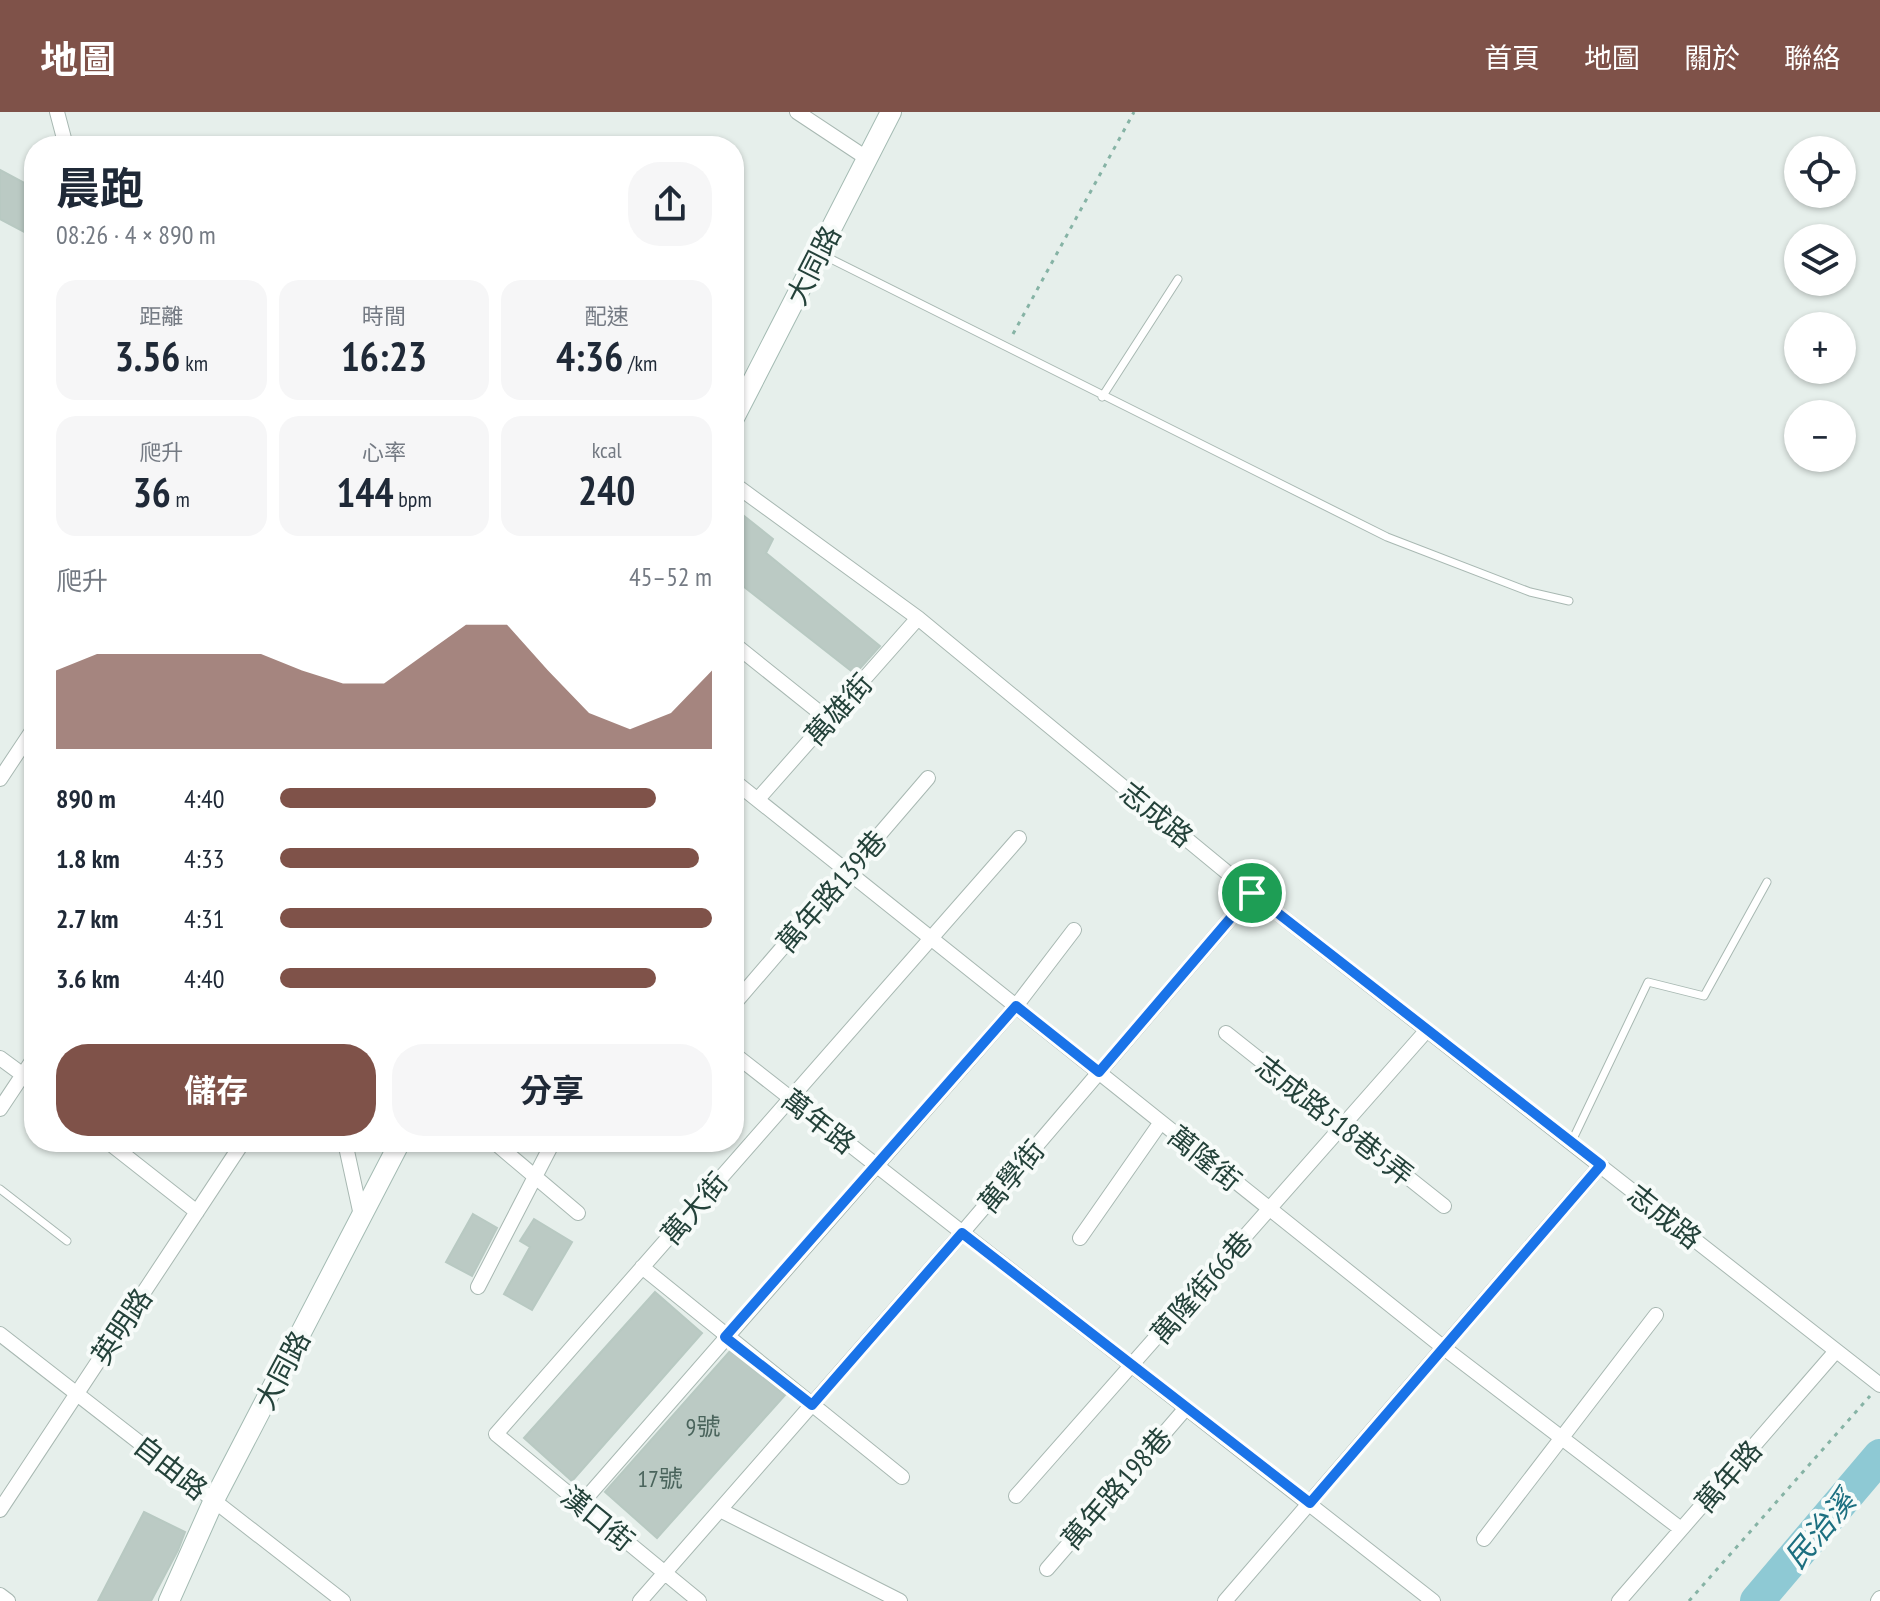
<!DOCTYPE html>
<html lang="zh-TW">
<meta charset="utf-8">
<style>
:root{--surface:#fff;--page:#f6f6f7;--text:#1f2937;--muted:#747a83;--accent:#7f5249}
body{margin:0;font-family:"PT Sans Narrow","Noto Sans TC",sans-serif;background:var(--page);color:var(--text);height:100vh;display:flex;flex-direction:column;font-size:30px;white-space:nowrap}
*{box-sizing:border-box;margin:0}
p{font-size:26px;color:var(--muted)}
.icon{flex:none;width:44px;height:44px;fill:none;stroke:currentColor;stroke-width:2;stroke-linecap:round;stroke-linejoin:round}
.map{position:relative;flex:1;overflow:hidden}
.panel{position:absolute;left:24px;top:24px;width:720px;height:1016px;display:flex;flex-direction:column;background:var(--surface);border-radius:32px;box-shadow:0 2px 6px #0004}
.panel>*{flex:none}
.buttons{position:absolute;left:1784px;top:24px;display:grid;gap:16px}
.buttons a{display:grid;place-items:center;width:72px;height:72px;border-radius:50%;background:var(--surface);box-shadow:0 2px 6px #0004;font-size:40px}
.pin{position:absolute;display:grid;place-items:center;width:68px;height:68px;color:#fff;margin:-34px;border:4px solid #fff;border-radius:50%;box-shadow:0 2px 8px #0007}
.round{display:grid;place-items:center;flex:none;width:84px;height:84px;border-radius:32px;background:var(--page)}
.summary{display:flex;align-items:center;justify-content:space-between;height:136px;padding:0 32px}
h1{font-size:44px;font-weight:700;line-height:60px}
.figures{display:grid;grid-template-columns:repeat(3,1fr);gap:12px;height:136px;padding:8px 32px}
.figures div{display:grid;align-content:center;border-radius:20px;background:var(--page);text-align:center}
.figures b{font-size:40px;font-weight:700}
.figures small{font-size:22px;font-weight:400}
.figures p{font-size:22px}
.chart{height:224px;padding:16px 32px}
.chart p{display:flex;justify-content:space-between}
.chart svg{width:100%;height:144px;margin-top:8px;fill:var(--accent);opacity:.7}
.cta{display:flex;gap:16px;margin-top:auto;padding:16px 32px}
.cta a{flex:1;height:92px;border-radius:32px;background:var(--accent);color:#fff;font-size:32px;font-weight:700;line-height:92px;text-align:center}
.cta a+a{background:var(--page);color:var(--text)}
ul{padding:0 32px;list-style:none;font-size:26px}
li{display:grid;grid-template-columns:128px 96px 1fr;align-items:center;height:60px}
li i{height:20px;border-radius:10px;background:var(--accent)}
header{display:flex;align-items:center;gap:48px;box-sizing:border-box;height:112px;padding:0 40px;background:var(--accent);color:#fff}
header strong{font-size:38px}
nav{display:flex;gap:44px;margin-inline-start:auto;font-size:28px}
.map>svg:first-child{display:block}
.lines{fill:none;stroke-linecap:round;stroke-linejoin:round}
.river{stroke:#8ec9d4;stroke-width:34}
.building{fill:#bbcac4;stroke:#b8c9c2;stroke-width:2}
.service-casing{stroke:#a8b8b2;stroke-width:9}
.minor-casing{stroke:#a8b8b2;stroke-width:16}
.secondary-casing{stroke:#a4bbb3;stroke-width:22}
.path{stroke:#86b3a5;stroke-width:3;stroke-dasharray:4 6;stroke-linecap:butt}
.service{stroke:#fff;stroke-width:7}
.minor{stroke:#fff;stroke-width:14}
.secondary{stroke:#fff;stroke-width:20}
.route-casing{stroke:#fff;stroke-width:16}
.route{stroke:#1a73e8;stroke-width:10}
.labels{text-anchor:middle;dominant-baseline:central;stroke-width:8;stroke-linejoin:round;paint-order:stroke}
.number-label{font-size:24px;fill:#4a645c}
.street-label{font-size:28px;fill:#24423a;stroke:#f7fbf9}
.water-label{font-size:30px;font-style:italic;fill:#1c6f80;stroke:#f7fbf9}
</style>
<header>
<strong>地圖</strong>
<nav><a>首頁</a><a>地圖</a><a>關於</a><a>聯絡</a></nav>
</header>
<div class="map">
<svg width="1880" height="1489" viewBox="0 0 1880 1489">
<rect width="100%" height="100%" fill="#e6efeb"/>
<g class="lines">
<path class="river" d="M1757,1489L1880,1344"/>
</g>
<path class="building" d="M0,58L34,76V125L0,107Z
M734,396L773,427L766,441L880,534L855,562L734,467Z
M473,1102L497,1116L472,1164L446,1150Z
M534,1107L572,1130L532,1198L504,1182L530,1135L520,1129Z
M655,1180L702,1221L572,1369L524,1326Z
M730,1239L785,1283L657,1426L605,1380Z
M144,1400L185,1420L178,1438L151,1489H98Z"/>
<g class="lines">
<g class="service-casing">
<path id="service" d="M821,142L1387,425L1530,480L1569,489
M1102,285L1178,167
M1572,1029L1648,870L1704,884L1767,770
M0,1077L67,1129"/>
</g>
<g class="minor-casing">
<path id="minor" d="M57,0L66,34
M797,0L868,47
M734,372L918,506L1252,781L1880,1273
M734,532L829,608
M0,667L34,616
M734,669L1444,1236L1681,1417
M758,687L918,506
M734,892L928,666
M1226,921L1444,1094
M734,942L1433,1489
M0,946L34,971
M0,997L34,946
M108,1030L197,1100
M345,1030L362,1108
M494,1030L578,1101
M1080,1126L1161,1010
M642,1155L902,1365
M478,1175L553,1030
M0,1222L343,1489
M1016,1384L1427,918
M581,1392L1016,894L1074,818
M0,1398L243,1030
M720,1398L900,1489
M1484,1427L1656,1203
M1047,1457L1186,1296
M0,1483L8,1489
M640,1489L962,1121L1252,781
M699,1489L496,1322L1019,726
M1225,1489L1601,1053
M1619,1489L1836,1239
M1878,1489L1880,1486"/>
</g>
<g class="secondary-casing">
<path id="secondary" d="M734,306L891,0
M169,1489L214,1388L400,1030"/>
</g>
<path class="path" d="M1013,222L1134,0
M1689,1489L1870,1284"/>
<use href="#service" class="service"/>
<use href="#minor" class="minor"/>
<use href="#secondary" class="secondary"/>
</g>
<g class="lines">
<g class="route-casing">
<path id="route" d="M1252,781L1601,1053L1310,1391L962,1121L812,1293L725,1225L1016,894L1099,960Z"/>
</g>
<use href="#route" class="route"/>
</g>
<g class="labels">
<g class="number-label">
<text x="703" y="1314">9號</text>
<text x="660" y="1366">17號</text>
</g>
<g class="street-label">
<text transform="translate(813 153) rotate(-63)">大同路</text>
<text transform="translate(838 597) rotate(-48)">萬雄街</text>
<text transform="translate(1157 702) rotate(39)">志成路</text>
<text transform="translate(831 779) rotate(-49)">萬年路139巷</text>
<text transform="translate(1335 1008) rotate(38)">志成路518巷5弄</text>
<text transform="translate(819 1009) rotate(38)">萬年路</text>
<text transform="translate(1205 1046) rotate(39)">萬隆街</text>
<text transform="translate(1011 1064) rotate(-50)">萬學街</text>
<text transform="translate(694 1096) rotate(-49)">萬大街</text>
<text transform="translate(1665 1104) rotate(38)">志成路</text>
<text transform="translate(1201 1175) rotate(-49)">萬隆街66巷</text>
<text transform="translate(121 1214) rotate(-56)">英明路</text>
<text transform="translate(282 1258) rotate(-62)">大同路</text>
<text transform="translate(171 1355) rotate(38)">自由路</text>
<text transform="translate(1728 1364) rotate(-49)">萬年路</text>
<text transform="translate(1116 1376) rotate(-49)">萬年路198巷</text>
<text transform="translate(598 1406) rotate(39)">漢口街</text>
</g>
<g class="water-label">
<text transform="translate(1819 1417) rotate(-50)">民治溪</text>
</g>
</g>
</svg>
<div class="buttons">
<a><svg class="icon" aria-label="locate" viewBox="0 0 24 24"><circle cx="12" cy="12" r="6"/><path d="M12 2v4M12 18v4M2 12h4M18 12h4"/></svg></a>
<a><svg class="icon" aria-label="layers" viewBox="0 0 24 24"><path d="M12 4l9 5-9 5-9-5zM3 14l9 5 9-5"/></svg></a>
<a>+</a>
<a>−</a>
</div>
<div class="pin" style="left:1252px;top:781px;background:#1e9e55"><svg class="icon" aria-label="arrive" viewBox="0 0 24 24"><path d="M6 21V4h12l-3 4 3 4H6"/></svg></div>
<section class="panel">
<div class="summary"><div><h1>晨跑</h1><p>08:26 · 4 × 890 m</p></div><a class="round"><svg class="icon" aria-label="share" viewBox="0 0 24 24"><path d="M12 15V3M7 8l5-5 5 5M5 13v7h14v-7"/></svg></a></div>
<div class="figures">
<div><p>距離</p><b>3.56<small> km</small></b></div>
<div><p>時間</p><b>16:23</b></div>
<div><p>配速</p><b>4:36<small> /km</small></b></div>
</div>
<div class="figures">
<div><p>爬升</p><b>36<small> m</small></b></div>
<div><p>心率</p><b>144<small> bpm</small></b></div>
<div><p>kcal</p><b>240</b></div>
</div>
<div class="chart"><p><span>爬升</span>45–52 m</p>
<svg viewBox="0 0 160 44" preserveAspectRatio="none"><path d="M0 44V20L10 15L20 15L30 15L40 15L50 15L60 20L70 24L80 24L90 15L100 6L110 6L120 20L130 33L140 38L150 33L160 20V44z"/></svg>
</div>
<ul>
<li><b>890 m</b>4:40<i style="width:87%"></i></li>
<li><b>1.8 km</b>4:33<i style="width:97%"></i></li>
<li><b>2.7 km</b>4:31<i style="width:100%"></i></li>
<li><b>3.6 km</b>4:40<i style="width:87%"></i></li>
</ul>
<div class="cta"><a>儲存</a><a>分享</a></div>
</section>
</div>
